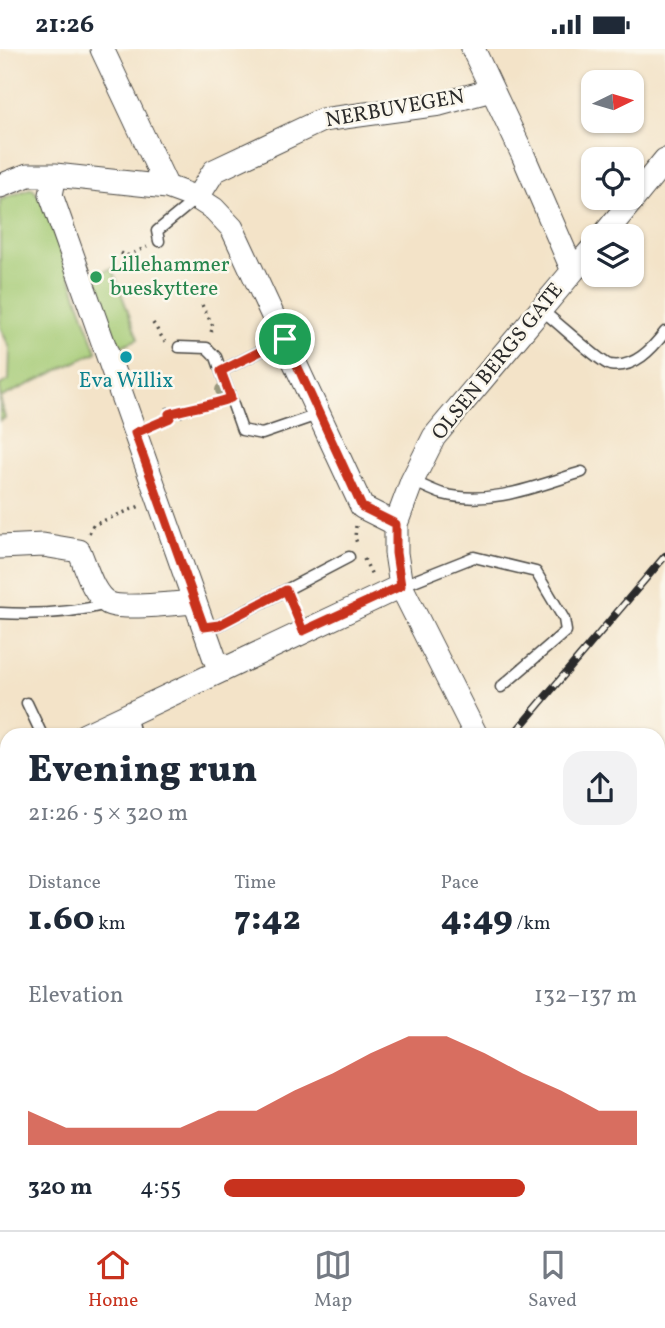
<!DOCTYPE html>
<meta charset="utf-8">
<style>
:root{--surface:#fff;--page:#f2f2f3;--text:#1f2937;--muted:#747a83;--line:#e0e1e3;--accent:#c8321e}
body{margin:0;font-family:Vollkorn,serif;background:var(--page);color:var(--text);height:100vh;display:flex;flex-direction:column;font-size:26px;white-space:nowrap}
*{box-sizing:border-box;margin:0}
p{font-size:23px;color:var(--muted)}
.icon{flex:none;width:38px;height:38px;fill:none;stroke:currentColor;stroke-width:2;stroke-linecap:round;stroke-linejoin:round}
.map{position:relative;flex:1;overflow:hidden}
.panel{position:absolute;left:0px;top:679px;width:665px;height:502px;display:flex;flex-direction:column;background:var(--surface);border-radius:21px 21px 0 0;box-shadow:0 2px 5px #0004}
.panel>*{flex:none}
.needle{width:46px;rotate:85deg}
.fabs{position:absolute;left:581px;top:21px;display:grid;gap:14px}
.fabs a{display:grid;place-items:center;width:63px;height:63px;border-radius:14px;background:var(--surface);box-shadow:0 2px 5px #0004;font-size:35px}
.pin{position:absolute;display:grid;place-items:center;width:60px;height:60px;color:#fff;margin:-30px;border:4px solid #fff;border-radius:50%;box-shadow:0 2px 7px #0007}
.round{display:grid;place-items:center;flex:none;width:74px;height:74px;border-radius:21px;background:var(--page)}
.headline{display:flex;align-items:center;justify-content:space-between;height:119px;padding:0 28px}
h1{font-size:38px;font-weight:800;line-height:52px}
.stats{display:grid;grid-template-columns:repeat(3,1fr);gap:10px;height:119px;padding:7px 28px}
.stats div{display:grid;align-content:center}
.stats b{font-size:35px;font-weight:800}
.stats small{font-size:19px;font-weight:400}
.stats p{font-size:19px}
.chart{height:196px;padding:14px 28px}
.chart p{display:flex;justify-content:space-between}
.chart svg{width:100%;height:126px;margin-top:7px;fill:var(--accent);opacity:.7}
ul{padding:0 28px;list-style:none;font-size:23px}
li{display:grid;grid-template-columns:112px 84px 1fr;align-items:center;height:52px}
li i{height:18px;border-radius:9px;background:var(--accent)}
.status{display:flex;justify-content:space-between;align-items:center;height:49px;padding:0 35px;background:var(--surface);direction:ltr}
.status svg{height:19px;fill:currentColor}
.tab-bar{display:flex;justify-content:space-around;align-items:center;height:98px;border-top:2px solid var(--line);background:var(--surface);font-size:19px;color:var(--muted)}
.tab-bar a{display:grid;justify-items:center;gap:4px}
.tab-bar .current{color:var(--accent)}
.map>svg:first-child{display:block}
.green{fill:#a4ca75;stroke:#687a50;stroke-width:2}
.forest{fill:#83ae66;stroke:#576c48;stroke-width:2}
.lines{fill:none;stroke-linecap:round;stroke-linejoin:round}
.service-casing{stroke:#494743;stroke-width:13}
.minor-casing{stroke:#494743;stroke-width:25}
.secondary-casing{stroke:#494743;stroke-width:34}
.primary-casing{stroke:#494743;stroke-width:38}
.path{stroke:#494743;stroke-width:3.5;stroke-dasharray:2 5;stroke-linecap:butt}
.service{stroke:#fff;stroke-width:10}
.minor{stroke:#fff;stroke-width:23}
.secondary{stroke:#fff;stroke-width:32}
.primary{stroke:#fff;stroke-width:35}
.rail-casing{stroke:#2b2b2b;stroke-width:8}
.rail{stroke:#fbf7ec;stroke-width:5;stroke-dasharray:16;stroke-linecap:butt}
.tree{fill:#99987e}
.route-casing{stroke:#fff;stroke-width:14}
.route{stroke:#c8321e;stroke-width:9}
.leisure-dot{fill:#2e9e5b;stroke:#fbf7ec;stroke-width:2.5}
.culture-dot{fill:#0f9aa8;stroke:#fbf7ec;stroke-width:2.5}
.labels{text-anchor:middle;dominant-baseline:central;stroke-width:5;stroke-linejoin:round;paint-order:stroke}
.street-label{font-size:21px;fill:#2b2b2b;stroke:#fbf7ec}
.leisure-label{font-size:21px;fill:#27864d;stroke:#fbf7ec;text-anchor:start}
.culture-label{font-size:21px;fill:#0d838f;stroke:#fbf7ec}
</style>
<div class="status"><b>21:26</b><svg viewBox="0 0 49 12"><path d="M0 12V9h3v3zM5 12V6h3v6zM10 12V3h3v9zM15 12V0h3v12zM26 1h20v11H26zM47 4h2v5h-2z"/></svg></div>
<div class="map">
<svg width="665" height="1181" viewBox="0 0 665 1181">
<rect width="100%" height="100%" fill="#fbf7ec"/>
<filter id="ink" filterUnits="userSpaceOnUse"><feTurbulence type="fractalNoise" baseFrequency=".0143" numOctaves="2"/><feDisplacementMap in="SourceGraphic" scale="14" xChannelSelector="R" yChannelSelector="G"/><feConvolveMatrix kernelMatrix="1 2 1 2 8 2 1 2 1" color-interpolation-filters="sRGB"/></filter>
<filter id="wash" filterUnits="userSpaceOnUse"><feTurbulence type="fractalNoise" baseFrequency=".00686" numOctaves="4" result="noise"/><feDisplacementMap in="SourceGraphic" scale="28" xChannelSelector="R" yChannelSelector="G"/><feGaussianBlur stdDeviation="1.57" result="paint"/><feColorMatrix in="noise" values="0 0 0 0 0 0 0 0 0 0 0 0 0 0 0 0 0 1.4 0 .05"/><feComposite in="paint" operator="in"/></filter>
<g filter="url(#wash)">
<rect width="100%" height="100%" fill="#f3e3c8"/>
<path class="green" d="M32,139L43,152L97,303L0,349L5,369L0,372V336L9,331L10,299L0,278V151Z
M112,219L138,290L119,298L92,227Z"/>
<path class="forest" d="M0,1129H7V1174H41L26,1181H0Z"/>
</g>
<g filter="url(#ink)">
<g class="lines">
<g class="service-casing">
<path id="service" d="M159,192L157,182L196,150
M540,260C553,269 601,314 610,316C634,320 652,300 665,283
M179,298L207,299L216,308L242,381L262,385L320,365
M221,322L285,290
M412,432C422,436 433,442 443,445C490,457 537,437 582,423
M401,537L474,508L536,523L564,570L566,582L501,638
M0,564C37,566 73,564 108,555
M204,578L219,576L349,508
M27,654L42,686
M130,665L135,686
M0,874L7,873
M397,1181L413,1174"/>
</g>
<g class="minor-casing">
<path id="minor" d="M102,0L167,138
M55,126L51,146L215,610L224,619
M0,137L28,126H55L167,138L197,149L214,160L232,179L362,458L396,475V504L401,537L476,686
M197,149L214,122L322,71L440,55L492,41
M603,187L665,111
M573,222L593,199
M396,475L412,432L434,388L573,222L523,106L473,0
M0,498L43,496L79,502C86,517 92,545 108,554C120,561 177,554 195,553
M85,686L401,537
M0,726L7,723
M658,1063L665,1077
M76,1181L89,1174"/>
</g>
<g class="secondary-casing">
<path id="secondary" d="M285,1174L288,1181"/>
</g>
<g class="primary-casing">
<path id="primary" d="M658,903L665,900
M0,1110L7,1109"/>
</g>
<path class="path" d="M121,204L126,207L147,198
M202,256L213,277L210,287
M153,274L165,293
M167,358L169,365L197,357L203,358
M154,377L216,354
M356,477L355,489L358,496
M89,484L93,476L140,457
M364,510L373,528
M658,794L665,796
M0,1155L7,1153
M199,1174L202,1181"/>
<use href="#service" class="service"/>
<use href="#minor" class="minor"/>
<use href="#secondary" class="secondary"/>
<use href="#primary" class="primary"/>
<g class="rail-casing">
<path id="rail" d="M513,686L665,507
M0,941L7,938
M0,957L7,954
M0,1034L7,1032"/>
</g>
<use href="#rail" class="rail"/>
</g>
<circle class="tree" cx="222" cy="341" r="7"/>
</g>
<g class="lines" filter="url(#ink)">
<g class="route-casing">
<path id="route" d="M285,290L362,458L396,475V504L401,537L303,582L286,541L219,576L204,578L135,384L170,369L169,365C191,358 210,357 231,349L221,322Z"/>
</g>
<use href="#route" class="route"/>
</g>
<circle class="leisure-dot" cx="96" cy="228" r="7"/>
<circle class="culture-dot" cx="126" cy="308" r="7"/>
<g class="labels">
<g class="street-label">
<text transform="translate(395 60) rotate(-10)">NERBUVEGEN</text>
<text transform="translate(498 313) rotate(-51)">OLSEN BERGS GATE</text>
</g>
<g class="leisure-label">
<text x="110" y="216">Lillehammer<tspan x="110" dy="24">bueskyttere</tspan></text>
</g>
<g class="culture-label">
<text x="126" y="332">Eva Willix</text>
</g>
</g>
</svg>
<div class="fabs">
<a><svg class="needle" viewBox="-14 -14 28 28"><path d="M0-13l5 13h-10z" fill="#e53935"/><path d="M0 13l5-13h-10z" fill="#747a83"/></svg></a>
<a><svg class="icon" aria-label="locate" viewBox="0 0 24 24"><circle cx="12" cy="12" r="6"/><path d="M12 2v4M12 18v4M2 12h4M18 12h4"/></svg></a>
<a><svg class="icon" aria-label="layers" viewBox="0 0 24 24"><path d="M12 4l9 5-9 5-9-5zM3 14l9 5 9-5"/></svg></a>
</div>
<div class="pin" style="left:285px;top:290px;background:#1e9e55"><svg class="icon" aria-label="arrive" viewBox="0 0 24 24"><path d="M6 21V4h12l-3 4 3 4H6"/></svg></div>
<section class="panel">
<div class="headline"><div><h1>Evening run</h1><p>21:26 · 5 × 320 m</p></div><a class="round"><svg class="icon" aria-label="share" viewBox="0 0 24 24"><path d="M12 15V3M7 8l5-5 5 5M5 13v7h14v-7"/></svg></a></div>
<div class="stats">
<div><p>Distance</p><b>1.60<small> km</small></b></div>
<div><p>Time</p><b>7:42</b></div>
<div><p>Pace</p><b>4:49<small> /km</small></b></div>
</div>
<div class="chart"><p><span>Elevation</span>132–137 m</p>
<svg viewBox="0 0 160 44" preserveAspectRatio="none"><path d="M0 44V32L10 38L20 38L30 38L40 38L50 32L60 32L70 25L80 19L90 12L100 6L110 6L120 12L130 19L140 25L150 32L160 32V44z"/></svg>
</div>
<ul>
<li><b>320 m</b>4:55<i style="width:73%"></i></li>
</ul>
</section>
</div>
<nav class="tab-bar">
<a class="current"><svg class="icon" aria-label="home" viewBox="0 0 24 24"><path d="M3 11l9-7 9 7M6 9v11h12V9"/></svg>Home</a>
<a><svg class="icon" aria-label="map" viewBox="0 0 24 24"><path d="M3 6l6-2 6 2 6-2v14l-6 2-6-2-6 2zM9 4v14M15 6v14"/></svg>Map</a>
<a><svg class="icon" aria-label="saved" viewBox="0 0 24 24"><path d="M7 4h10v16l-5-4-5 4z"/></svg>Saved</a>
</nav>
